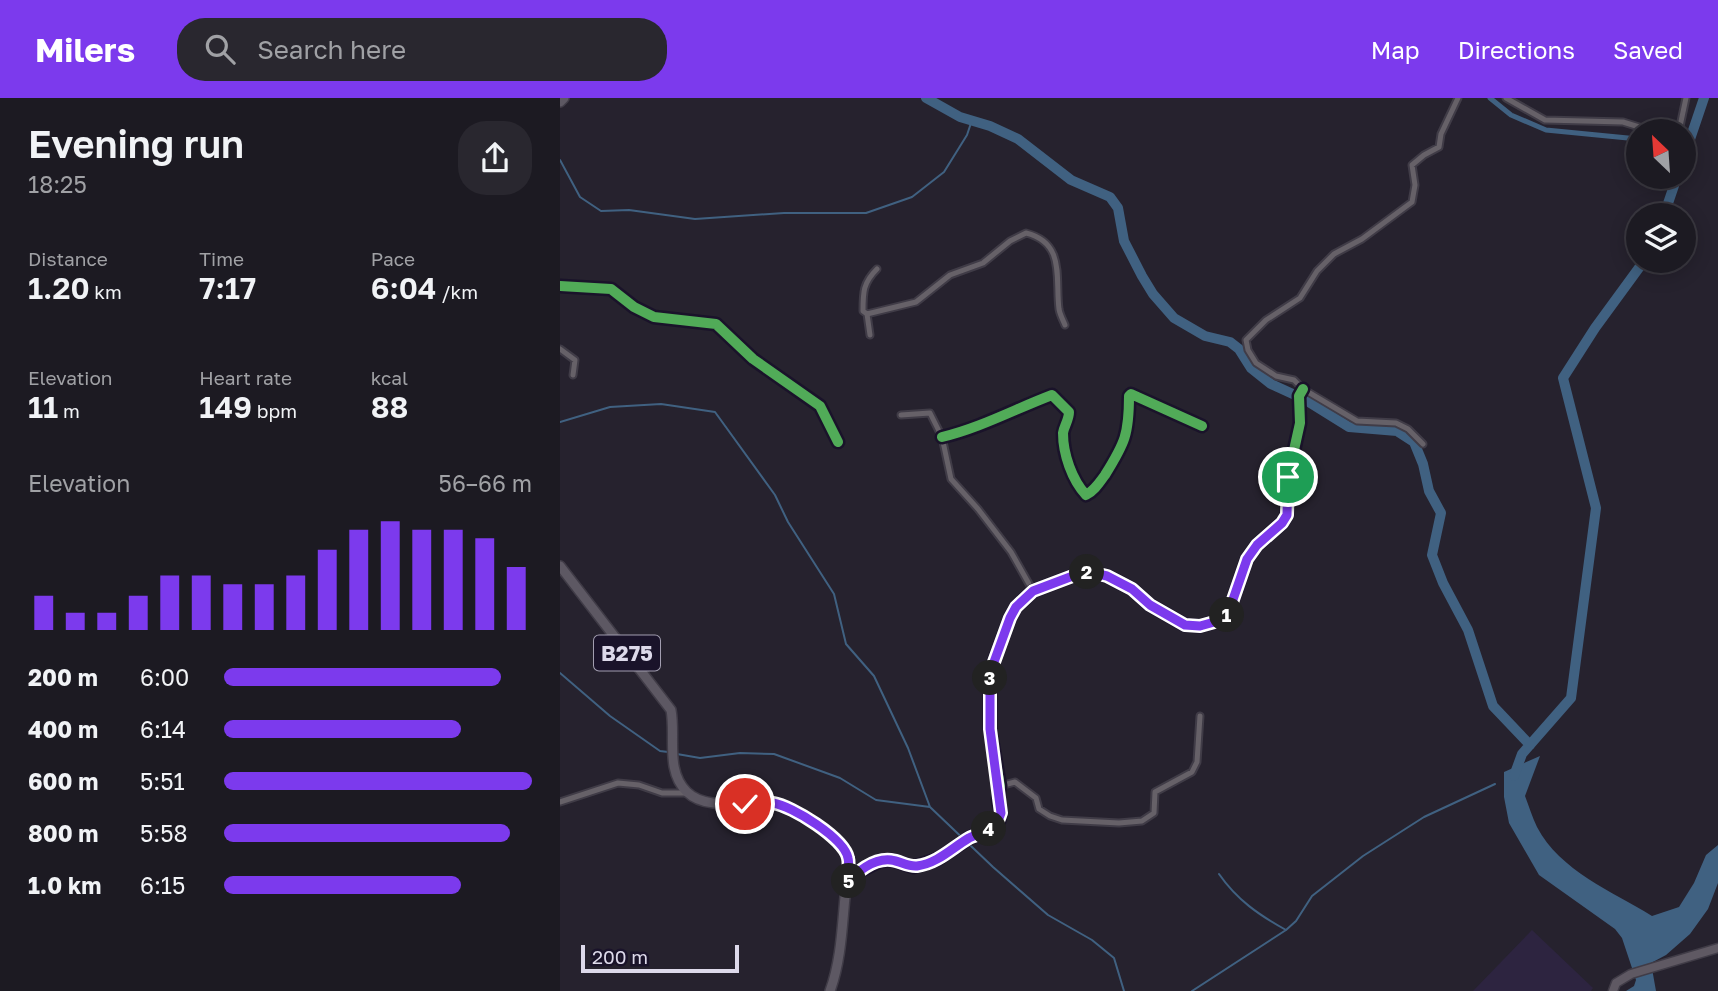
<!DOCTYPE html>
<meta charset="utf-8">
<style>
:root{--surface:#1c1a22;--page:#29272f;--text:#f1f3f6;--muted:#a0a1a5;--line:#3a3840;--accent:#7c3aed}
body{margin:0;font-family:"Golos Text",sans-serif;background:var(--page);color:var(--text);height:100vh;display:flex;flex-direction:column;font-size:26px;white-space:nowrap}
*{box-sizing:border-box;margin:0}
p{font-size:23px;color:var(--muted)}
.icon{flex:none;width:38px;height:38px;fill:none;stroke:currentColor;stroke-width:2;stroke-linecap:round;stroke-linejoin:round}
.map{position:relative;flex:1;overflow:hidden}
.panel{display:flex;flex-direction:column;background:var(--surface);width:560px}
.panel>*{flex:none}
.needle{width:46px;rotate:335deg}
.fabs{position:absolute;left:1066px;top:21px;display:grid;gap:14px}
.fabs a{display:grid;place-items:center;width:70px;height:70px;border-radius:50%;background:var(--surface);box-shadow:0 4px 18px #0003,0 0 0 2px var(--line);font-size:35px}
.scale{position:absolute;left:21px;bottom:18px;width:158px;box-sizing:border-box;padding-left:7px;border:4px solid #ddd9ea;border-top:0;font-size:19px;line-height:24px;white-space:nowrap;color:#ddd9ea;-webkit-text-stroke:5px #1a132a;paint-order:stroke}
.pin{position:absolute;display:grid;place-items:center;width:60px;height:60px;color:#fff;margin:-30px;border:4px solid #fff;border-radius:50%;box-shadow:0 2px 7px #0007}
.km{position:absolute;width:35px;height:35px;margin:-18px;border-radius:50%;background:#222;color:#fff;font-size:19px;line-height:35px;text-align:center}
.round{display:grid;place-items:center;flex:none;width:74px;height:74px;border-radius:28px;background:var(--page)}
.summary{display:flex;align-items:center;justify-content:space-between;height:119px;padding:0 28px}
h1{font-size:38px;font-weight:600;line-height:52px}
.figures{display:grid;grid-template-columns:repeat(3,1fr);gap:10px;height:119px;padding:7px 28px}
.figures div{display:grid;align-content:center}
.figures b{font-size:30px;font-weight:600}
.figures small{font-size:19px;font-weight:400}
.figures p{font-size:19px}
.chart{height:196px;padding:14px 28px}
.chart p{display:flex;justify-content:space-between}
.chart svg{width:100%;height:126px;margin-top:7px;stroke:var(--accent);stroke-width:6}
ul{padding:0 28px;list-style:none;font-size:23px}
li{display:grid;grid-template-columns:112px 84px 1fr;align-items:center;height:52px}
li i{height:18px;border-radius:9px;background:var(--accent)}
header{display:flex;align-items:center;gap:42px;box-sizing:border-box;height:98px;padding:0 35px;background:var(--accent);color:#fff}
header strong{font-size:33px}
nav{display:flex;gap:38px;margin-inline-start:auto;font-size:24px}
.search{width:490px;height:63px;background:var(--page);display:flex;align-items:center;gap:18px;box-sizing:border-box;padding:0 24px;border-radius:28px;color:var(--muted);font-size:26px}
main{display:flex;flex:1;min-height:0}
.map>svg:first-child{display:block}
.built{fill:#2d2440}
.water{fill:#406181}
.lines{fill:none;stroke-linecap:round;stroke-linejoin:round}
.stream{stroke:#406181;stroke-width:2}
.canal{stroke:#406181;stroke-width:5}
.river{stroke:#406181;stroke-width:10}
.minor-casing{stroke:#403c47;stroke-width:9}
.secondary-casing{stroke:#403c47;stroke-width:11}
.primary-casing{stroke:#403c47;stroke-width:12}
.minor{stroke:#666168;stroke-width:5}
.secondary{stroke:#5f5963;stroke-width:8}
.primary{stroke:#5d5863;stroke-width:9}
.cycleway-casing{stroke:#1a132a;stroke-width:15}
.cycleway{stroke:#51ab58;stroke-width:10}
.route-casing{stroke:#fff;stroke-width:14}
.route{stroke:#7c3aed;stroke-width:9}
.labels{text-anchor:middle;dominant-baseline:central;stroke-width:5;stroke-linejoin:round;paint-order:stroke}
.shield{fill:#1a132a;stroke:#a29eb0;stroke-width:2}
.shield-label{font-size:21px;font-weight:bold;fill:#ddd9ea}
</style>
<header>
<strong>Milers</strong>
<div class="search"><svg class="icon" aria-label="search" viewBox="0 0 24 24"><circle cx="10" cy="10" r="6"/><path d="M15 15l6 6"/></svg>Search here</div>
<nav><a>Map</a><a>Directions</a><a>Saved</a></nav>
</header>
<main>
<section class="panel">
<div class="summary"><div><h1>Evening run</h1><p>18:25</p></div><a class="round"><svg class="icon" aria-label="share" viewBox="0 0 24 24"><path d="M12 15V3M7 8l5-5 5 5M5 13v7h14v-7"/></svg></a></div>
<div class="figures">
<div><p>Distance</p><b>1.20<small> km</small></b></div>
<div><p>Time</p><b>7:17</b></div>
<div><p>Pace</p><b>6:04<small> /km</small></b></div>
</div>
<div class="figures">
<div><p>Elevation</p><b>11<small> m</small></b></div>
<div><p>Heart rate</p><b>149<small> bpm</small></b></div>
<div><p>kcal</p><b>88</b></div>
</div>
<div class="chart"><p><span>Elevation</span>56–66 m</p>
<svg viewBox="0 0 160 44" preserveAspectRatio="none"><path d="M5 44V32M15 44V38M25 44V38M35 44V32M45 44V25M55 44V25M65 44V28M75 44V28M85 44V25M95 44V16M105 44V9M115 44V6M125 44V9M135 44V9M145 44V12M155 44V22"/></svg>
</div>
<ul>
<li><b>200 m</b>6:00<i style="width:90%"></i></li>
<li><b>400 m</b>6:14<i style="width:77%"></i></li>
<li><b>600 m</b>5:51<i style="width:100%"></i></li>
<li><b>800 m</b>5:58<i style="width:93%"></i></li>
<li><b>1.0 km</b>6:15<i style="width:77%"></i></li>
</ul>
</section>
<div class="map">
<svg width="1158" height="893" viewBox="0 0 1158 893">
<rect width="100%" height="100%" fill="#26222e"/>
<path class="built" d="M972,832L1033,890L1031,893H913Z"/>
<path class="water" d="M980,658L965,698C969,708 972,719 977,729C1000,773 1052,793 1092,818L1119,809L1134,785L1146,757L1158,747V785L1148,811L1130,836L1106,857L1091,865L1096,893H1066L1074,888L1076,882L1062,840L1055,831L979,777L949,725L944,699V674Z"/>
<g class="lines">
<path class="stream" d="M0,62L20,99L41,113L69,112L135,121L224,115H306L352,99L384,74L407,37L412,22
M0,324L50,309L101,306L155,314L215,397L228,424L274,496L286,546L314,578L348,650L370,709L433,769L488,817L532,842L554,860L564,893
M0,575L50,618L100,653L108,654
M117,656L140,660L180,655L214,656L280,680L316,702L370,709
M659,776C677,802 699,817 726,832
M632,893L726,832L736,823L752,798L803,758L864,719L935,686"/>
<path class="canal" d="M930,0L951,17L986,32L1078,41
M1124,54H1125"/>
<path class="river" d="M366,0L400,19L430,28L458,41L511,82L550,99L558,110L564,143L582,178L593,196L614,220L645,238L670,244L679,251L691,270L711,286L735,297
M1124,59L1144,0
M1104,117L1117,79
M744,301L789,329L837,333L854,344L863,366L869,393L881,415L872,457L883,485L908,532L933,608L970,647
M954,678L962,656L1011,600L1036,410L1003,280L1035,230L1084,163"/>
<g class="minor-casing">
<path id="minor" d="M946,0L985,22L1063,24L1092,33
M1119,33L1126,0
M0,188L51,191L74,209L94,219L156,226L193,261L260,308L278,344
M307,216L303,213C303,194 303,185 317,171
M310,237L307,216L356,204L390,177L423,165L450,143L466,135C506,145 495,181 499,211C500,217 503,222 505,227
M0,251L15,262L13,277
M341,317L370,315L382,339L391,381L418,411L451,454L473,493
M382,339C420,330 455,311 492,297L509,314C509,322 504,328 503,335C503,356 512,382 526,397C535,392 539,385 545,377C565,345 569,336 569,298L571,296L642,328
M863,346L848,331L836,325L797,323L743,291L734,282L716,278L696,265L688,252L686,242L706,222L740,200L757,173L774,156L802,141L852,104L855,87L852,67L864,57L879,49L881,36L898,0
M440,688L455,684L476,700L479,711L490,718L502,722L559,725L582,723L594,715L595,694L632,674L637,664L640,618
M0,704L58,685L79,687L102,695H127
M289,784L296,775L320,763L332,762L353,769L365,766L378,761L409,740L432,730L439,723L441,715L438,702L440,688L430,631V574L450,520L456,509L473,493L526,473L547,478L572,491L590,507L625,527L640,528L658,523L668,516L687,461L697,447L722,425L727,417L728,379L740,325L739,298L743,291"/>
</g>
<g class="secondary-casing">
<path id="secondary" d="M1053,893L1056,885L1071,876L1158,850"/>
</g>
<g class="primary-casing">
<path id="primary" d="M0,4L4,0
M0,468L111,612C116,638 105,673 127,694C146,713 186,703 209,705C229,706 286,741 288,762C290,773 286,788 285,799C282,830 281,863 270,893"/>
</g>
<use href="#minor" class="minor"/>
<use href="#secondary" class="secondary"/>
<use href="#primary" class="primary"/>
<g class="cycleway-casing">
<path id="cycleway" d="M0,188L51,191L74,209L94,219L156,226L193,261L260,308L278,344
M382,339C420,330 455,311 492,297L509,314C509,322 504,328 503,335C503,356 512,382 526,397C535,392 539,385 545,377C565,345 569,336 569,298L571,296L642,328
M286,788L296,775L320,763L332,762L353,769L378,761L409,740L432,730L439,723L441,715L438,702L440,688L430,631V574L450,520L456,509L473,493L526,473L547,478L572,491L590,507L625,527L640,528L658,523L668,516L687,461L697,447L722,425L727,417L728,379L740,325L739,298L743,291"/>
</g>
<use href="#cycleway" class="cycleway"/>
</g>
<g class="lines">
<g class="route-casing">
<path id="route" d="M185,706C194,706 204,704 213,705C232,708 284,740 288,760C290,768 287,780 286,788C295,774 314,760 331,762C340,763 348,769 357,768C378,765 392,750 409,740C417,736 427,734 434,729C438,725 439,720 441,715L430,631V575L450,520L456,509L473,493L526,473L547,478L572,491L590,507L625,527L640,528L658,523L668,516L687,461L697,447L722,425L727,417L728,379"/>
</g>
<use href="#route" class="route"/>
</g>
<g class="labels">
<rect class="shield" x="34" y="537.5" width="66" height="35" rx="5"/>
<g class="shield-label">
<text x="67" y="555">B275</text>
</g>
</g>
</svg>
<div class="fabs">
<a><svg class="needle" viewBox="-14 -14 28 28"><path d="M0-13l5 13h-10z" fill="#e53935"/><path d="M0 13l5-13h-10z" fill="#a0a1a5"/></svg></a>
<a><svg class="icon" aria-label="layers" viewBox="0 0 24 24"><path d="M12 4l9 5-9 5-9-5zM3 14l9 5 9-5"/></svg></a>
</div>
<div class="scale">200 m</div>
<div class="pin" style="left:728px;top:379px;background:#1e9e55"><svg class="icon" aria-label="arrive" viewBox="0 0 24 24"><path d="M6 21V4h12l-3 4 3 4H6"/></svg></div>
<div class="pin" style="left:185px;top:706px;background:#d93025"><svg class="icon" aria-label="check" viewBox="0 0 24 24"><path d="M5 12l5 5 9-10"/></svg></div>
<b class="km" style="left:667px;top:517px">1</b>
<b class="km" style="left:527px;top:474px">2</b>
<b class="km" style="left:430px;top:580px">3</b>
<b class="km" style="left:429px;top:731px">4</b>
<b class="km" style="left:289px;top:783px">5</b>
</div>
</main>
